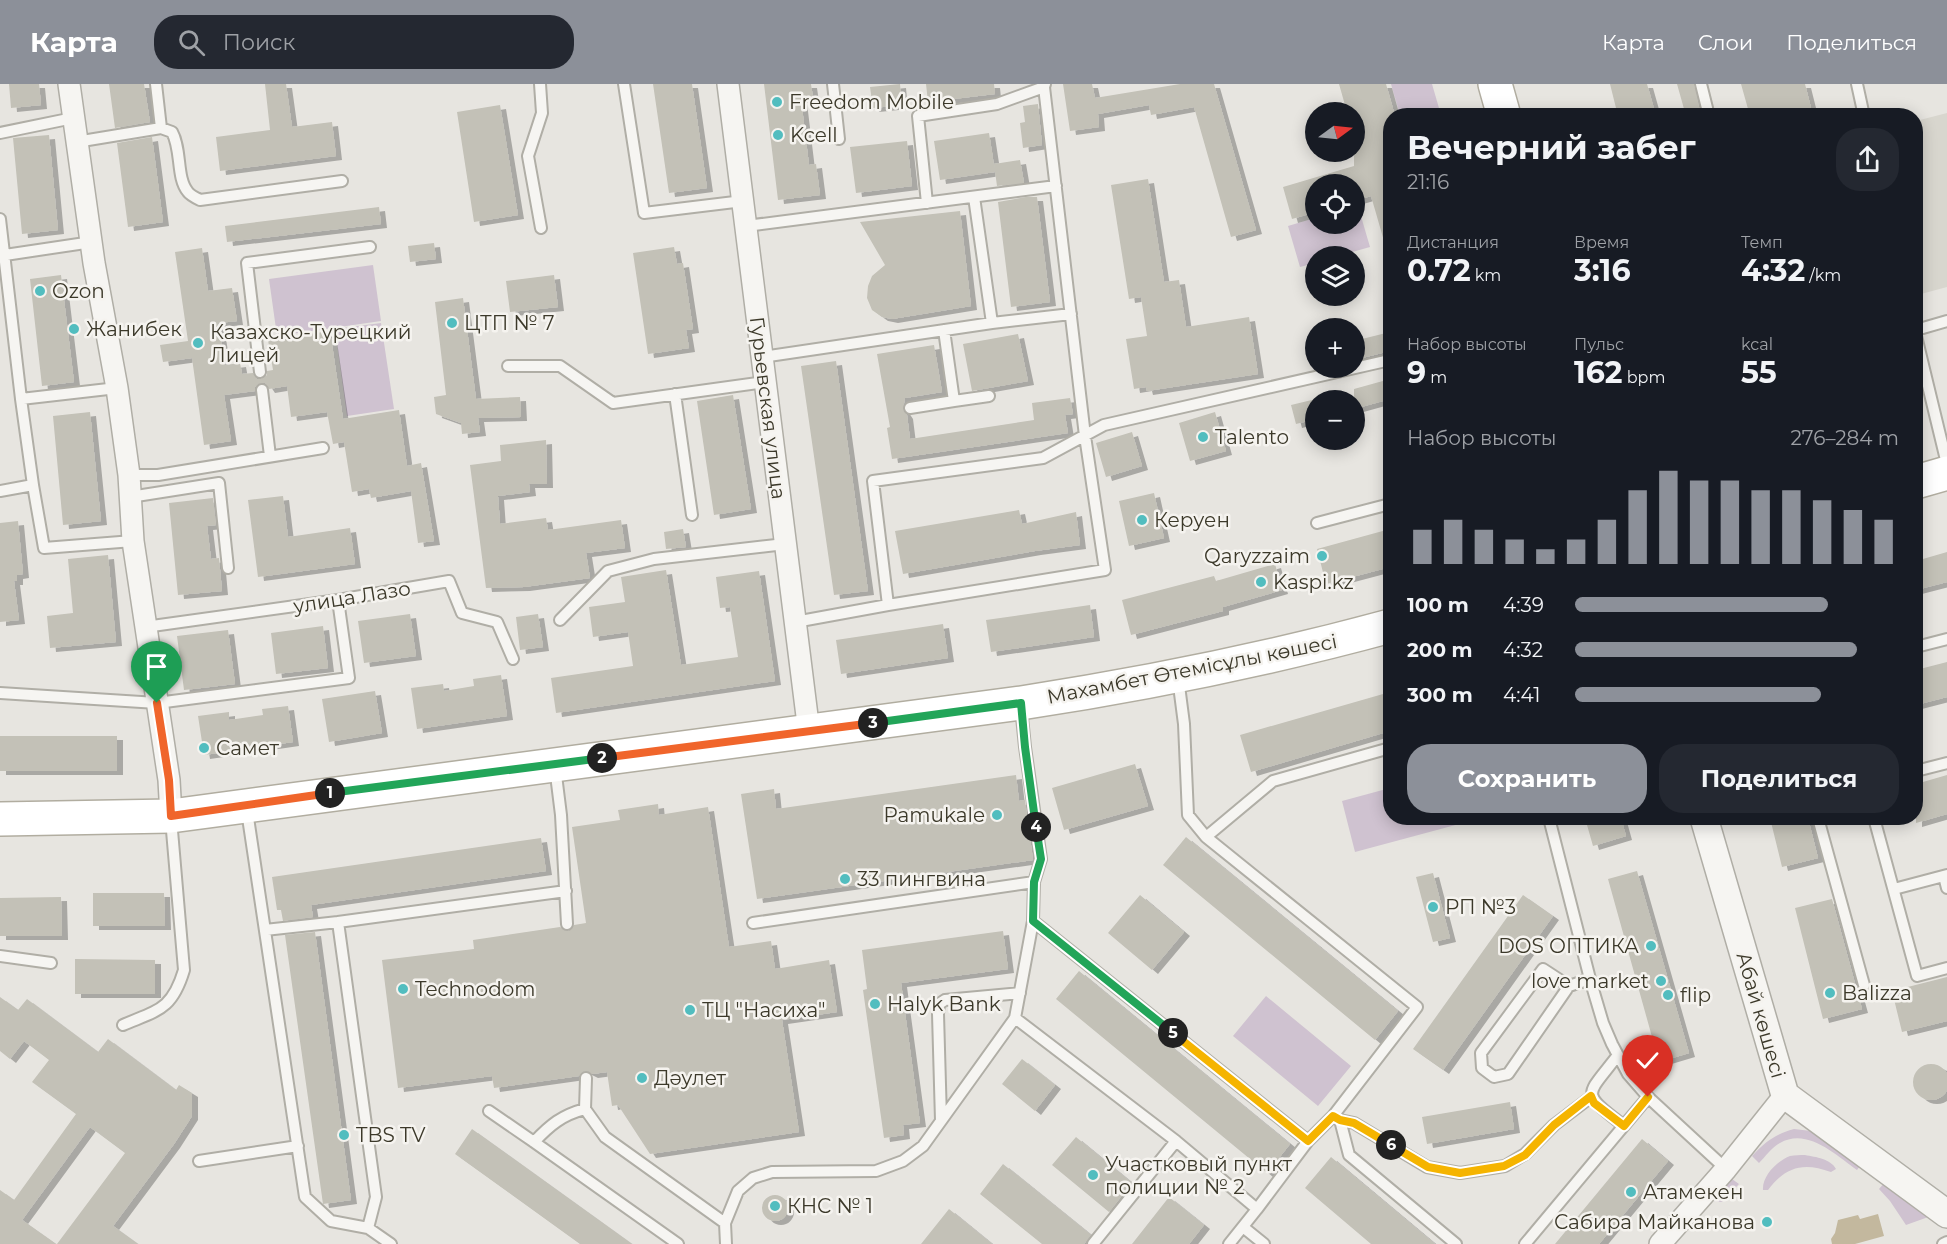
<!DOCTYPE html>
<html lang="ru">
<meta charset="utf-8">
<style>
:root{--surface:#171b24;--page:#242831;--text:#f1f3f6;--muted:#9ea1a6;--accent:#8c9099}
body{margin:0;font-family:Montserrat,sans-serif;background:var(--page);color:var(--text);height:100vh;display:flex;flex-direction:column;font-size:22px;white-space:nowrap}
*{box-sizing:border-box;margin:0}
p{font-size:20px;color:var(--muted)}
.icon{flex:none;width:33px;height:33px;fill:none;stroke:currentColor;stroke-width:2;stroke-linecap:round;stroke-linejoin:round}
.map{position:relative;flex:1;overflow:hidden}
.drawer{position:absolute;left:1383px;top:24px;width:540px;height:717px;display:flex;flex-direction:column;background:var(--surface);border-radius:24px;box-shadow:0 3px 15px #0003}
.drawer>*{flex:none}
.needle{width:39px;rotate:75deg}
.controls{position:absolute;left:1305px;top:18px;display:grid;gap:12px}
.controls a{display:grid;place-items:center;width:60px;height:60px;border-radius:50%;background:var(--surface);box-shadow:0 3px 15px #0003;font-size:30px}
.pin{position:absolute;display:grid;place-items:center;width:51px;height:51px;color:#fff;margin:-62px -26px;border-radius:50% 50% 50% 0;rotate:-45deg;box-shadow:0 0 6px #0007}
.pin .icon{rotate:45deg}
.km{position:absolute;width:30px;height:30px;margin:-15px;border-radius:50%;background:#222;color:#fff;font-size:16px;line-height:30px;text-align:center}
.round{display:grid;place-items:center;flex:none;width:63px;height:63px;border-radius:24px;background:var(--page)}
.headline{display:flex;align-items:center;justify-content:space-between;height:102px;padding:0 24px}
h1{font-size:33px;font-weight:700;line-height:45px}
.stats{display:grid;grid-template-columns:repeat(3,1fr);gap:9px;height:102px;padding:6px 24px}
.stats div{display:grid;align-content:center}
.stats b{font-size:30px;font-weight:700}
.stats small{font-size:16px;font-weight:400}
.stats p{font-size:16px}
.chart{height:168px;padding:12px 24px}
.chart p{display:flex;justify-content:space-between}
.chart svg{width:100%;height:108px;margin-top:6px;stroke:var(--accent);stroke-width:6}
.primary-button{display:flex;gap:12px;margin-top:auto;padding:12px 24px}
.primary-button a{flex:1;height:69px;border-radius:24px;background:var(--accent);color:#fff;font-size:24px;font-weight:700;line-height:69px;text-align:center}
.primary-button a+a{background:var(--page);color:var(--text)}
ul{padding:0 24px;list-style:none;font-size:20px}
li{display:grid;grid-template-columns:96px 72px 1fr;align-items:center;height:45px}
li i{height:15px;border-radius:8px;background:var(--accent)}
header{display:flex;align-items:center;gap:36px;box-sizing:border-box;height:84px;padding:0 30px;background:var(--accent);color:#fff}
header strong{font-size:28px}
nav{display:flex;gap:33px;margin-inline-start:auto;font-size:21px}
.search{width:420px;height:54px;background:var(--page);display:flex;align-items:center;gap:15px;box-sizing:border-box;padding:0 21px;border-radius:24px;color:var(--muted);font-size:22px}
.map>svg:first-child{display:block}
.built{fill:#d8d6ce}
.green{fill:#cfc2d0}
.water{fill:#c3b89e}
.building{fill:#c3c1b7;filter:url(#shadow)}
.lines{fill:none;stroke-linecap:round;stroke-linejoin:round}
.service-casing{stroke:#b0aea6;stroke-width:14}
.minor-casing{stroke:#b0aea6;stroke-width:24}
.tertiary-casing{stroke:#b0aea6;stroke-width:30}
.primary-casing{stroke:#b1ada0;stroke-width:36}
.service{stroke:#f6f5f2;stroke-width:10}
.minor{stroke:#f6f5f2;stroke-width:21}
.tertiary{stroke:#f6f5f2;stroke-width:27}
.primary{stroke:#fff;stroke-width:33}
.split-1-casing{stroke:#fff;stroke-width:12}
.split-2-casing{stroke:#fff;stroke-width:12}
.split-3-casing{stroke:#fff;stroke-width:12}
.split-4-casing{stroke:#fff;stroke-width:12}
.split-5-casing{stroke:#fff;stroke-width:12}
.split-6-casing{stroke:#fff;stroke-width:12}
.split-7-casing{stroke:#fff;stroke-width:12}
.split-1{stroke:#f0652b;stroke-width:8}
.split-2{stroke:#22a559;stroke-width:8}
.split-3{stroke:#f0652b;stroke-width:8}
.split-4{stroke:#22a559;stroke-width:8}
.split-5{stroke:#22a559;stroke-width:8}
.split-6{stroke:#f5b400;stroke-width:8}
.split-7{stroke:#f5b400;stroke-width:8}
.poi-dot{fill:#52bdbf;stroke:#f5f3ef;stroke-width:2}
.labels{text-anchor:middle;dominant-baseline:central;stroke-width:5;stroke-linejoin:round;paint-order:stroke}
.poi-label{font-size:20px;fill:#3c392a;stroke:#f5f3ef;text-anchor:start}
.street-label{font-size:20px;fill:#3c392a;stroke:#f5f3ef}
</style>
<header>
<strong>Карта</strong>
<div class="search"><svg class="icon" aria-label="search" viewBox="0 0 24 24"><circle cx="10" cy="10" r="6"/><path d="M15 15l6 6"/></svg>Поиск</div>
<nav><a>Карта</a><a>Слои</a><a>Поделиться</a></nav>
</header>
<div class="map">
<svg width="1947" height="1160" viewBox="0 0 1947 1160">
<defs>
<filter id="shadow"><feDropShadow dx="6" dy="4" stdDeviation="0" flood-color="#0004"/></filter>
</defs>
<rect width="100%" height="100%" fill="#e7e5e0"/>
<path class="built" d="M1947,29V203L1921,210L1916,188V37Z"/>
<path class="green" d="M1391,0H1432L1441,31H1400Z
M1358,122L1370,163L1338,172H1316L1315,179L1300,183L1288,142L1315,134L1316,140H1354L1355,123Z
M373,181L381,237L277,252L269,195Z
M381,239L394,325L347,332L335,245Z
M1390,704V734H1461L1463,739L1355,768L1342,717Z
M1266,912L1351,982L1318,1022L1233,952Z
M1794,1045L1811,1047L1863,1078L1857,1086C1836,1071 1807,1043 1780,1059C1772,1063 1765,1073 1759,1079L1752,1072C1765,1058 1775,1050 1794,1045Z
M1805,1071C1816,1073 1831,1075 1836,1085L1831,1088C1804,1078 1786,1082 1768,1106H1763C1762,1092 1777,1077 1790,1072C1795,1071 1800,1071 1805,1071Z
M1732,1095L1739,1100L1722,1118L1714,1117Z
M1885,1098L1931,1132L1906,1141L1890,1117L1879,1105Z"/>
<path class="water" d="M1878,1130L1884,1152L1855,1160H1832L1831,1155L1835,1149L1838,1136L1858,1131L1860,1135Z"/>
<path class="building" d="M9,0H39L41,21L11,24Z
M109,0H144L150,38L115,44Z
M265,0H286L292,43L332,38L336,72L220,87L216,53L270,46Z
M653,0H692L707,104L669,109Z
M764,0H811L813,14L801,15L809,81L816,80L820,111L778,116Z
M900,0L902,21L873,24L870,3Z
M926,0H994L995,10L928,18Z
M1063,0H1092L1095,14L1180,0H1214L1256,146L1231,153L1194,23L1151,31L1149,21L1098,30L1099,43L1070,47Z
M1339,0H1386L1395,32H1390V163L1386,164L1371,112L1354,117V100H1316V128L1292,135L1283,103L1354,82V28H1347Z
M1610,0H1647L1656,32H1618Z
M1677,0H1694L1701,32H1686Z
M1741,0H1805L1813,32H1750Z
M1038,20L1042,61L1023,64L1020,39L1025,38L1023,22Z
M500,21L518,131L474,138L457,28Z
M989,49L995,88L940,96L934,57Z
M49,51L58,146L22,150L13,54Z
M152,53L163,138L128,143L117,59Z
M907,57L912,102L856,109L850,63Z
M1020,76L1024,99L997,102L994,80Z
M1148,95L1164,198L1179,196L1186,243L1249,233L1258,290L1147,307L1146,303L1134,305L1126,255L1147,252L1141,213L1129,215L1111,101Z
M1026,113H1037L1050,218L1011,223L998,118Z
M379,123L381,140L227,158L225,142Z
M960,127L971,222L892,235L882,233L872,226L867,214L868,202L872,192L885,181L860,138Z
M434,159L436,175L410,178L408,162Z
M674,163L677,180L683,179L693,245L686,246L689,264L648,270L633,169Z
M202,164L208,207L232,204L237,237L218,239L225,281L240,279L242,290L253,289L257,295H261L267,291V287L273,286L268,256L330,247L343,335L399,326L407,382L421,379L434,457L418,459L411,407L371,414L369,405L352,408L344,358L333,360L327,328L291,333L287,302L269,305L265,299H261L255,303V307L224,311L231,357L204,361L192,274L163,278L160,261L188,257L175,168Z
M61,191L74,298L42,302L30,195Z
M554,191L558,223L510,228L506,197Z
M463,214L476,315L520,313L521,333L478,334L480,348L462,350L461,339L436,330L434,313L446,311L435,218Z
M1390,248V267L1354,276V257Z
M1018,250L1028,297L972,307L963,260Z
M934,261L942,308L905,314L903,325L907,331L910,355L1034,336L1032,319L1070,314L1073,330L1065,331L1068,349L892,375L887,344L890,343L877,270Z
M836,277L868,507L834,511L801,282Z
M1390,295V315L1354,325V305Z
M733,311L751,425L714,431L697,317Z
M1316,315V335L1296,340L1291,321Z
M90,328L101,437L63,441L53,332Z
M1215,328L1226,367L1190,377L1179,339Z
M1132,348L1142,382L1106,393L1096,359Z
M546,356L547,400H529L530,408L498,412L500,440L546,434L548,446L621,436L625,464L586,469L590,494L524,503L486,504L470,381L501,377L500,361Z
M1154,409L1164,454L1129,462L1119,417Z
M283,412L288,453L350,444L355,480L258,493L248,416Z
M213,414L216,441L207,442L211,475L219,474L222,507L178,511L169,419Z
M1019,426L1022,440L1076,428L1080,461L1035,467L903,490L895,447Z
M18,437L23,490L17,491V497H14L19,536L0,538V439Z
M683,445L686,463L666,465L664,448Z
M1390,445V483L1326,500L1317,465Z
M1947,468V498L1916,506V477Z
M108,471L116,558L50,564L47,532L73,529L68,475Z
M1275,480L1282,506L1223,523V527L1131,551L1122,516L1214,492L1216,497Z
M666,486L681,581L738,573L730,523L720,524L716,493L759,487L775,597L556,629L551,594L633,582L628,548L593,553L589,523L625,518L621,493Z
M1090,521L1094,553L991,568L986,536Z
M410,530L416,572L364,579L358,537Z
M538,530L543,563L520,566L516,533Z
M943,540L948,574L841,590L836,556Z
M323,542L328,584L276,590L271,549Z
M228,546L235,600L184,606L177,552Z
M1947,578V613L1916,621V586Z
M501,591L507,632L417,645L411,604L443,600L444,607L474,602L473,595Z
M375,607L382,649L329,658L322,615Z
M1390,608V647L1251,688L1240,651Z
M288,622L293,658L204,671L198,632L229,628V636L263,631L262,625Z
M0,652H117V687H0Z
M1135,680L1148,722L1064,746L1052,704Z
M1016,691L1019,717L1025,716L1033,776L757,815L741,710L774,705L776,725Z
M1947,691V730L1916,739V700Z
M658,720L659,731L708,723L729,863L771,857L775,885L829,876L837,928L782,936L799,1048L650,1070L618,1021L612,1022L607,988L592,990L586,987L579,992L494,1004L492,992L398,1004L382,876L474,865L473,856L560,843L568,847L574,841L586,839L572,743L620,736L618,726Z
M1585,734H1621L1626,752L1593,762Z
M1770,734H1808L1818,774L1782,783Z
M1186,753L1398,927L1375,956L1163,781Z
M541,754L546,787L311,821L313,833L283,837L281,826H277L272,793Z
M1637,787L1689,969L1659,978L1608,795Z
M1433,789L1450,854L1433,858L1416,793Z
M93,809H164L165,842H93Z
M1140,811L1184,848L1152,886L1108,849Z
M1523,811L1553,832L1443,986L1413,965Z
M61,813L62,852H0V814Z
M1832,815L1862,925L1823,935L1795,824Z
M1003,847L1008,885L901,899L920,1039L903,1041L904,1051L884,1054L863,906L867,905L862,866Z
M315,848L351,1116L323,1120L285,851Z
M75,875L155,876V910H75Z
M1079,887L1290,1060L1267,1089L1056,915Z
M1947,893V937L1902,948L1892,907Z
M0,913L18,926L27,915L98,968L108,955L176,1006L179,1001L192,1009V1032L174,1060L113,1142L138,1160H57L125,1069L90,1043L22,1136L56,1160H0V1106L14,1116L76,1030L32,998L49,976L24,957L10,975L0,967Z
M1022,975L1055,1001L1035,1027L1002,1000Z
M1913 998a18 18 0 1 1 36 0a18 18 0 1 1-36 0Z
M1510,1018L1514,1045L1427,1060L1422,1033Z
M472,1045L632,1160H580L455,1070Z
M1076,1053L1132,1099L1109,1128L1052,1081Z
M1642,1055L1668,1077L1599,1160H1555Z
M1331,1073L1435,1160H1371L1305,1104Z
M1003,1080L1091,1151L1084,1160H1042L980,1110Z
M762 1124a13 13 0 1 1 26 0a13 13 0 1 1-26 0Z
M1169,1113L1204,1141L1189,1160H1132Z
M949,1125L992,1160H921Z"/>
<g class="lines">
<g class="service-casing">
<path id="service" d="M156,0L161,44
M540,0L542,29L528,72L541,144
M624,0L644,129L743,117
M833,0L839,55
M1701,0L1709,32
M1857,0L1864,32
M0,49L73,34
M76,58L161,44L172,48C182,66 176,94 188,108C190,111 196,114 200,116L342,97
M974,113L992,239
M927,119L918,32L997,20L1044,3
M0,135L21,315L117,304
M746,142L1056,102
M5,171L92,158
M944,246L954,317L989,312
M1916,246L1947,237
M1916,252L1947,380
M762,273L992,239L1071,230
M508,282H560L613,319L765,298
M260,288L247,179L370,163
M262,306L270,372
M675,310L692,431
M910,324L954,317
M129,391H158L323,364
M33,401L44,464L133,457
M0,407L33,401L21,315
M130,413L219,399L228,484
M1317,439L1390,420
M888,521L873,397L1043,374L1104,341L1390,276
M560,536L608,487L654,475L785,460
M795,538L888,521L1105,486L1085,352L1044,3L1045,0
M145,543L338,516L449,497L462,529L497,538L513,575
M1916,563L1947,555
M1178,594L1184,640L1188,731L1206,753L1273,697L1390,664
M0,609L157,619L349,594L338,516
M555,683L561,731L567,840
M1916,687L1947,679
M247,727L305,1113L331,1137L368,1144L391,1160
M1549,734L1590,895L1603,939L1612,960L1628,990L1648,1013L1726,1085
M1818,734L1864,901
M1874,734L1917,892L1947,884
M1206,753L1417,923L1333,1032L1308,1057
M1944,792L1947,804
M1894,805L1947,791
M753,839L1034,798
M265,846L338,838
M0,872L51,879
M1569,902L1543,885L1481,969L1482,984L1494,993L1508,990L1569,902L1590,895
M1015,934L1176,1057L1257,1125L1308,1057L1033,837
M123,941C158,926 172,926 184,886L171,735
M1618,971C1585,1014 1580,1007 1624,1042
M586,994L585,1025C562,1031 550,1041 534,1058L678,1160
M585,1025L605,1053L725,1139
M489,1027L534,1058
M1336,1034L1340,1036L1349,1071L1456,1160
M941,1036L938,930L939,920L945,916L1020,909
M1340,1036L1354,1039L1427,1083L1460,1089L1505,1082L1525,1070L1554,1041L1591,1013
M199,1077L298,1062
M1243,1143L1264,1160
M368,1144L376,1113L338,838L566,807
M726,1160L725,1139L738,1107L753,1094L772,1088L876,1087L903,1077L923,1062L1015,934L1033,837L1034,798L1041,775L1025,663L1021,623
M1093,1160L1176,1057
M1229,1160L1257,1125
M1525,1160L1648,1013
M1943,1160L1947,1158"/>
</g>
<g class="minor-casing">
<path id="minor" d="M69,0L94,179L117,304L129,391L133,457L169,696L171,732
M728,0L809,648
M1660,1160L1726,1085L1785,1011"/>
</g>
<g class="tertiary-casing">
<path id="tertiary" d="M1704,734L1785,1011L1947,1130"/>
</g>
<g class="primary-casing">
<path id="primary" d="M1495,0L1504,32
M1916,398L1947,389
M0,735L171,732L1021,619C1145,600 1269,575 1390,542"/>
</g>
<use href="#service" class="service"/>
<use href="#minor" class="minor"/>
<use href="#tertiary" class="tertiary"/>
<use href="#primary" class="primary"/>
</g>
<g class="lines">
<g class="split-1-casing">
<path id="split-1" d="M157,619L169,696L171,732L330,709"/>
</g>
<g class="split-2-casing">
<path id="split-2" d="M330,709L602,674"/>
</g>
<g class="split-3-casing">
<path id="split-3" d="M602,674L873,639"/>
</g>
<g class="split-4-casing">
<path id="split-4" d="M873,639L1021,619L1025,663L1036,743"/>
</g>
<g class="split-5-casing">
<path id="split-5" d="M1036,743L1041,775L1034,798L1033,837L1173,949"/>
</g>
<g class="split-6-casing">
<path id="split-6" d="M1173,949L1308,1057L1333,1032L1340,1036L1354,1039L1391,1061"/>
</g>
<g class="split-7-casing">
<path id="split-7" d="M1391,1061L1428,1083L1460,1089L1504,1082L1525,1071L1554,1041L1591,1012L1594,1019L1624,1042L1648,1013"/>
</g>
<use href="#split-1" class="split-1"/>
<use href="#split-2" class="split-2"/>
<use href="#split-3" class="split-3"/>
<use href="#split-4" class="split-4"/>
<use href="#split-5" class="split-5"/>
<use href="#split-6" class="split-6"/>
<use href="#split-7" class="split-7"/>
</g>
<g class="poi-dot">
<circle cx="777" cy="18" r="6"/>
<circle cx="778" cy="51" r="6"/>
<circle cx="40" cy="207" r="6"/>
<circle cx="452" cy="239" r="6"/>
<circle cx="74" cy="245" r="6"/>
<circle cx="198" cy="259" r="6"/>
<circle cx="1203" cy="353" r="6"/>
<circle cx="1142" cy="436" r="6"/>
<circle cx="1322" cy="472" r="6"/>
<circle cx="1261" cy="498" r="6"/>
<circle cx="204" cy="664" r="6"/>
<circle cx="997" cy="731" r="6"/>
<circle cx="845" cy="795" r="6"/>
<circle cx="1433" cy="823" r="6"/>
<circle cx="1651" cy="862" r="6"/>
<circle cx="1661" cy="897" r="6"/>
<circle cx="403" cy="905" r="6"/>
<circle cx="1830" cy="909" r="6"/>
<circle cx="1668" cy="911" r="6"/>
<circle cx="875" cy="920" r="6"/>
<circle cx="690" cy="926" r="6"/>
<circle cx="642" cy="994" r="6"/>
<circle cx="344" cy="1051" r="6"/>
<circle cx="1093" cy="1091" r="6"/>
<circle cx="1631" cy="1108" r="6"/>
<circle cx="775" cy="1122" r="6"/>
<circle cx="1767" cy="1138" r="6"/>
</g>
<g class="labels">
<g class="poi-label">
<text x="789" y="18">Freedom Mobile</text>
<text x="790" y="51">Kcell</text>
<text x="52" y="207">Ozon</text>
<text x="464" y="239">ЦТП № 7</text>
<text x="86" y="245">Жанибек</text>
<text x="210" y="248">Казахско-Турецкий<tspan x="210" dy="23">Лицей</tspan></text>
<text x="1215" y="353">Talento</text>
<text x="1154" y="436">Керуен</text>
<text x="1310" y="472" text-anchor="end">Qaryzzaim</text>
<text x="1273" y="498">Kaspi.kz</text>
<text x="216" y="664">Самет</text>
<text x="985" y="731" text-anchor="end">Pamukale</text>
<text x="857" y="795">33 пингвина</text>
<text x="1445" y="823">РП №3</text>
<text x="1639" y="862" text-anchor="end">DOS ОПТИКА</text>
<text x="1649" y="897" text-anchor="end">love market</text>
<text x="415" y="905">Technodom</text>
<text x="1842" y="909">Balizza</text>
<text x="1680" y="911">flip</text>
<text x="887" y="920">Halyk Bank</text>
<text x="702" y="926">ТЦ "Насиха"</text>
<text x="654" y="994">Дәулет</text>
<text x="356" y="1051">TBS TV</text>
<text x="1105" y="1080">Участковый пункт<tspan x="1105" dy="23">полиции № 2</tspan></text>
<text x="1643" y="1108">Атамекен</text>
<text x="787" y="1122">КНС № 1</text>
<text x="1755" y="1138" text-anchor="end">Сабира Майканова</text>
</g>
<g class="street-label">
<text transform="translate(768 324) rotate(83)">Гурьевская улица</text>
<text transform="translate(352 513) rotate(-9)">улица Лазо</text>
<text transform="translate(1192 585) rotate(-11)">Махамбет Өтемісұлы көшесі</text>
<text transform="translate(1761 931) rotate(74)">Абай көшесі</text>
</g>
</g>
</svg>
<div class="controls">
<a><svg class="needle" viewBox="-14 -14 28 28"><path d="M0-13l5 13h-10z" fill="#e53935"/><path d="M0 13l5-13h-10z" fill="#9ea1a6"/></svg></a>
<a><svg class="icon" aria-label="locate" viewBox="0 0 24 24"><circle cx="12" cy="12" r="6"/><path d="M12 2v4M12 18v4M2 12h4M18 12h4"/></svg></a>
<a><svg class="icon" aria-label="layers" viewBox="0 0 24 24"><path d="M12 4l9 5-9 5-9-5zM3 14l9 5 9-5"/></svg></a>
<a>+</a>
<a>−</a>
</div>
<div class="pin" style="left:157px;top:619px;background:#1e9e55"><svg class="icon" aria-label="arrive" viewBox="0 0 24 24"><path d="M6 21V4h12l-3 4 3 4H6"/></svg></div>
<div class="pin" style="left:1648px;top:1013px;background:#d93025"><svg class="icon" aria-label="check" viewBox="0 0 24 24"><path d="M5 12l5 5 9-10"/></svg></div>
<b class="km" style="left:330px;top:709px">1</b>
<b class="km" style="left:602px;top:674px">2</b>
<b class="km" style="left:873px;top:639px">3</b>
<b class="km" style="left:1036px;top:743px">4</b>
<b class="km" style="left:1173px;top:949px">5</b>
<b class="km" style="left:1391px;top:1061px">6</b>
<section class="drawer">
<div class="headline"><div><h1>Вечерний забег</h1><p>21:16</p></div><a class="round"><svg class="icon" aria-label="share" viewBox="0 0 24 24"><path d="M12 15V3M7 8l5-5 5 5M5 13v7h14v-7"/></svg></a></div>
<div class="stats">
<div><p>Дистанция</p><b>0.72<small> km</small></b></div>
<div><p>Время</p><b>3:16</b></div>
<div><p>Темп</p><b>4:32<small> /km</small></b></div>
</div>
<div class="stats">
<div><p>Набор высоты</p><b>9<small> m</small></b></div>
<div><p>Пульс</p><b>162<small> bpm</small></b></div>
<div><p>kcal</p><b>55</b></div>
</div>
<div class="chart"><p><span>Набор высоты</span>276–284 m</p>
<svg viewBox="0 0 160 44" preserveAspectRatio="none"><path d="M5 44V30M15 44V26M25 44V30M35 44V34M45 44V38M55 44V34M65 44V26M75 44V14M85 44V6M95 44V10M105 44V10M115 44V14M125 44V14M135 44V18M145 44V22M155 44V26"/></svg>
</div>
<ul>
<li><b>100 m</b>4:39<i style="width:78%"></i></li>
<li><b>200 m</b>4:32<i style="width:87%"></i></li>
<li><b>300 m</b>4:41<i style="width:76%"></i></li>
</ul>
<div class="primary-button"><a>Сохранить</a><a>Поделиться</a></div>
</section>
</div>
